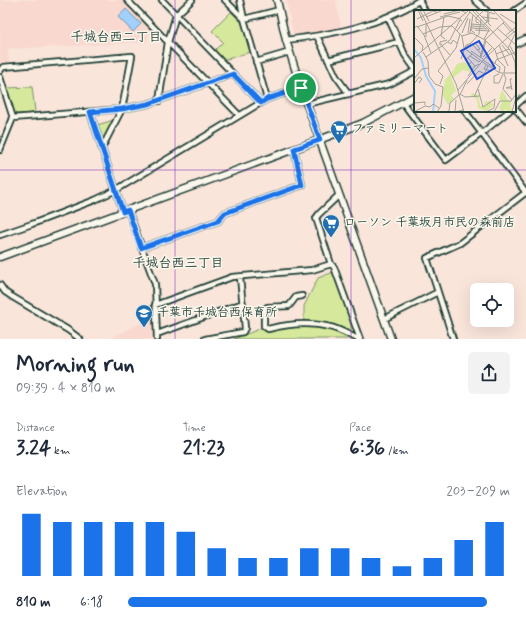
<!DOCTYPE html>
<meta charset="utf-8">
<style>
:root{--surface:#fff;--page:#f2f2f3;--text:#1f2937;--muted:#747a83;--accent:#1a73e8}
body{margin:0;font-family:Mynerve,"Klee One",sans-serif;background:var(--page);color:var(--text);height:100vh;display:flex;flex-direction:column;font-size:15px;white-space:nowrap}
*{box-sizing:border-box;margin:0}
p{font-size:13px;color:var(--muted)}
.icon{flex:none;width:22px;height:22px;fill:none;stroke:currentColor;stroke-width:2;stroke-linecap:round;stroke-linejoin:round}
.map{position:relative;height:339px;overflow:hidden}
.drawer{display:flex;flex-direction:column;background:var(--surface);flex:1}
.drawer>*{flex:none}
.fabs{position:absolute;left:470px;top:283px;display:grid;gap:8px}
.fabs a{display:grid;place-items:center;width:44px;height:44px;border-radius:6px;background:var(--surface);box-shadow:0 4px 16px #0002;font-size:20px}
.pin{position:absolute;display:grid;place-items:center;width:34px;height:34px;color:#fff;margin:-17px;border:2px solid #fff;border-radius:50%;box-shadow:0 1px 4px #0007}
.round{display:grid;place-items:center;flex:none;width:42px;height:42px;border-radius:6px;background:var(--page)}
.summary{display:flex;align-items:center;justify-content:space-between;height:68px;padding:0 16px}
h1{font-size:22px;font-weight:800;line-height:30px}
.metrics{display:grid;grid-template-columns:repeat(3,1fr);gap:6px;height:68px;padding:4px 16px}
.metrics div{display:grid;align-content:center}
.metrics b{font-size:20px;font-weight:800}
.metrics small{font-size:11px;font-weight:400}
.metrics p{font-size:11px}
.chart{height:112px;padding:8px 16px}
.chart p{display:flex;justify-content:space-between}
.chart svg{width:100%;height:72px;margin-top:4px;stroke:var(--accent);stroke-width:6}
ul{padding:0 16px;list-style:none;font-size:13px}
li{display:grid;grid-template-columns:64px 48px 1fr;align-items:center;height:30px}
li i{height:10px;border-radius:5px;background:var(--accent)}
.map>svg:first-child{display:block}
.built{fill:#f9d8cf}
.green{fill:#d5e89c;stroke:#7a9268}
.water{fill:#a1d0fd;stroke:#6d95ad}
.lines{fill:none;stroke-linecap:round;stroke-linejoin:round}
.street-casing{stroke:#1f3d34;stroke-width:8}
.secondary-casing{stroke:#1f3d34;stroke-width:9}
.street{stroke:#fbf7ec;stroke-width:4.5}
.secondary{stroke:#fbf7ec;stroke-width:6}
.route-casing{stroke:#fff;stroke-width:8}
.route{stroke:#1a73e8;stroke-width:5}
.grid{fill:none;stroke:#7b2cbf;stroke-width:1;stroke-opacity:0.55}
.labels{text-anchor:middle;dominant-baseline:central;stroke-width:3;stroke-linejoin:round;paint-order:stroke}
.poi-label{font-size:12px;font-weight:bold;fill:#1f3d34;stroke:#fbf7ec;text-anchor:start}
.neighbourhood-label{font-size:13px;font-weight:bold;fill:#1f3d34;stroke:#fbf7ec}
.inset-river{fill:none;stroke:#a1d0fd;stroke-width:2}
.inset-road{fill:none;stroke:#a2a298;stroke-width:1}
.view{fill:#1d4ed8;fill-opacity:0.15;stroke:#1d4ed8;stroke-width:2}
.inset-edge{fill:none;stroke:#1f3d34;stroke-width:2}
</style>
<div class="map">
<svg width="526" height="339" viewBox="0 0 526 339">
<rect width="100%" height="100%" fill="#fae5db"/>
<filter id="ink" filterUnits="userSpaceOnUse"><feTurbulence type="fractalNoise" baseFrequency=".025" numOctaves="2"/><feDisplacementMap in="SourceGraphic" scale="8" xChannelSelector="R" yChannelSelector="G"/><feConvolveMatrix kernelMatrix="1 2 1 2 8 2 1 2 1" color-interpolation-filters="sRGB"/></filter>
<g filter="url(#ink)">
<path class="built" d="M0,0H123L151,28L147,42L8,49L9,63L0,64Z
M286,0H336L341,28L294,36Z
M155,316L156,339H109Z"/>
<path class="green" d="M231,12L242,23L250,52L224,60L214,51L223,42L212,31Z
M32,87L35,111L33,113L16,114L14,112L7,88Z
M114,120L103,142L97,125Z
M336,271L357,339H234L267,326L293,325L304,320V306L318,278Z"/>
<path class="water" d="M126,9L141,24L133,32L118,17Z"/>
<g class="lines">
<g class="street-casing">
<path id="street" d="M127,0L239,115
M162,0L261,103
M225,0L244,19L279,10
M240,0L244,19L267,99
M419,0L425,11
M475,0L487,11
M514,11L526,3
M388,17L405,55L415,69
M317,36L336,76L349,94
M286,40C334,34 379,26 420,0
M328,60L399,42
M256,62L290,52
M0,71L3,67L132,56L122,109L103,146H101
M0,77L13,118L0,150
M159,101L168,42L176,15L192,0
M403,103L446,160L482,133L509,111
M306,104L390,84L415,71
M515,106L526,96
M515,108L526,122
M465,111L526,193
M90,112L123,212
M13,118L122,109L148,104L233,74
M128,210L155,284L157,339
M0,235L32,224L95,200L116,190L267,99L301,88
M141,248L218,221L225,213L302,185L294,149
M331,264L334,267L360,339
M0,285L5,292L11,296L68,330L80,339
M302,296L296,297L289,306L267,307L264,311V326L268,329C288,324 310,322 330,327C339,329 349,335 358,339
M155,305L232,277L312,270L331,264L316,218L319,214L339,195
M384,319L438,292
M157,334L243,303
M205,339L243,332L245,328L240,277
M453,339L427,258L460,243L525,193"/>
</g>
<g class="secondary-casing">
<path id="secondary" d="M277,0L286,40L301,88L391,339
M515,44L526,39
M0,257L319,140L363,123L415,96"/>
</g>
<use href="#street" class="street"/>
<use href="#secondary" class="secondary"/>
</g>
</g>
<g class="lines" filter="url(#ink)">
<g class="route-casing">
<path id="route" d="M233,74L261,103L267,99L301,88L320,140L294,149L302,185L225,213L218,221L141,248L128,210L123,212L90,112L122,109L148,104Z"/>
</g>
<use href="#route" class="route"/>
</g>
<path class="grid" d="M175,0V339M351,0V339M0,170H526"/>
<defs>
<g id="supermarket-pin" transform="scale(0.9)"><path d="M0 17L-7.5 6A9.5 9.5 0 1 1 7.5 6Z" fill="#1f6fb2" stroke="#fbf7ec"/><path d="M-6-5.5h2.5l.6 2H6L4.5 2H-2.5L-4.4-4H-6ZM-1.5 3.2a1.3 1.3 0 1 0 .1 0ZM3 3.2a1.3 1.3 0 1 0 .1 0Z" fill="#fff"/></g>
<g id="school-pin" transform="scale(0.9)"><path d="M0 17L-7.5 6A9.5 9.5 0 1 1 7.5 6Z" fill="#1f6fb2" stroke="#fbf7ec"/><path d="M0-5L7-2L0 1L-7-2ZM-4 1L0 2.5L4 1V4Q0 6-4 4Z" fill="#fff"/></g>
</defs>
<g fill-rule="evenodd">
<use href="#supermarket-pin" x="339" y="129"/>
<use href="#supermarket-pin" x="331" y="223"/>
<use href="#school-pin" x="144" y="313"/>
</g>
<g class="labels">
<g class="poi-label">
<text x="352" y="129">ファミリーマート</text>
<text x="344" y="223">ローソン 千葉坂月市民の森前店</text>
<text x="157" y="313">千葉市千城台西保育所</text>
</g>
<g class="neighbourhood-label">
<text x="116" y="37">千城台西二丁目</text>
<text x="178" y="263">千城台西三丁目</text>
</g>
</g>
<g transform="translate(414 10)">
<rect width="102" height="102" fill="#fae5db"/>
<path d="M50,52L60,56L56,62L49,60L39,68L37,64L43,54ZM36,64L42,81L37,85L40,89L34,95L28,84L31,70ZM88,80L94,91H98L96,95L99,102H94L92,99L88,102L85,98L88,92L85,89ZM58,83L64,85L66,96L72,95L70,92L75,91L80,95L72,101L64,98L63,89L57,86Z" fill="#d5e89c"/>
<path class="inset-river" d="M0,39L7,48L12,66L21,81L19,102"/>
<path class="inset-road" d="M6,0L42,74L50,102M9,0L15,11M58,0L96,40L101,52L102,70M61,0L72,11H76M67,0L81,4M79,0L102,24M55,1L75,20L70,29M0,2L4,0L9,11M75,3L74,13L77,16M30,4L46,0L52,3M86,4L102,14M12,7L27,1M26,7L46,2M30,7L27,26L31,29M68,7L84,9M3,9L19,1L23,2M65,13L62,12V8L70,0M89,13L97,22M58,16L71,17M3,17L34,6L47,9M0,18L3,16L10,25L17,43M58,18L73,19M83,18L102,35M61,20L76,21M43,21L56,2M48,23L54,8M54,23L56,9M56,23L59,5M61,23L57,20L58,14L69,15L73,12L74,0M9,24L26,17L38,16L48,26L50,38L70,53L86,63H102M48,26L58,23L71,30L81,40L84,50L91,57L90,63M91,26L102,17M0,27L9,36L8,41M12,27V14M34,32L37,34L39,30L44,34M28,34L26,35V32L33,30M59,35L67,44M85,35L94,56M88,35L96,45M28,36L36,45M96,36L102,47M25,38L36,30L46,10L48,11M94,38L101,24M53,39V36L61,33L66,39L63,40M57,41L69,49M9,42L14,51L15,66L21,74L29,77L27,96L23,102M58,44L51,50L55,54L58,52M82,44L95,39M56,46L65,52L66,51M12,47L25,38M66,47L71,30L90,12M67,47L72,31M69,47L79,37M72,47L86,57L85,63M0,48L55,0M54,48L61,56L65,54M47,49L52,35L57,33L65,24L67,9M69,50L82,59M81,54L82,50L102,42M72,55L70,59L78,61M85,64L80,66V73H85L89,64M90,64L92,69L89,79L98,90M54,66L61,56M0,69L8,59L14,58M98,69H96L98,80M0,74L5,67L8,69L5,73M26,74L29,66L24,61L42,38L46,24M53,74L65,61L71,64M98,76L92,78H98M64,79L69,97L81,89L80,98L72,102M44,80L72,47L102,20M46,84L51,87L66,86M60,87L74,56M42,90L41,102L49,100M1,93L11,92V95M0,102L11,96L16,97L19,94L25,98M32,102L35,101L36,93L47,83L53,70M80,102L86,91H97L102,84M98,102L102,87"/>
<path class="view" d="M65,31L81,58L63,69L47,41Z"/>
<rect width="102" height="102" class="inset-edge"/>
</g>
</svg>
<div class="fabs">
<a><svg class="icon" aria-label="locate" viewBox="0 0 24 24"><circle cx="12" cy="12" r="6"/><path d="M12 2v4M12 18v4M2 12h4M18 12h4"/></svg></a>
</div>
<div class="pin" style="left:301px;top:88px;background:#1e9e55"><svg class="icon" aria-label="arrive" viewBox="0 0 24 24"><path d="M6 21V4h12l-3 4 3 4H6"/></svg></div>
</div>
<section class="drawer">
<div class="summary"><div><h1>Morning run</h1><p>09:39 · 4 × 810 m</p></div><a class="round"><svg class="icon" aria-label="share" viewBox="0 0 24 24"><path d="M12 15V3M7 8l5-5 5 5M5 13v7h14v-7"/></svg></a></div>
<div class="metrics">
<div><p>Distance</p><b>3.24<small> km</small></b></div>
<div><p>Time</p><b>21:23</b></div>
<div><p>Pace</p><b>6:36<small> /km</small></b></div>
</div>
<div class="chart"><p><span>Elevation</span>203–209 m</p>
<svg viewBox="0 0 160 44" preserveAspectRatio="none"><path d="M5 44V6M15 44V11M25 44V11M35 44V11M45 44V11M55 44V17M65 44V27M75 44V33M85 44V33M95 44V27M105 44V27M115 44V33M125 44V38M135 44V33M145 44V22M155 44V11"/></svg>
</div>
<ul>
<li><b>810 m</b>6:18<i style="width:94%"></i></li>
</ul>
</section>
